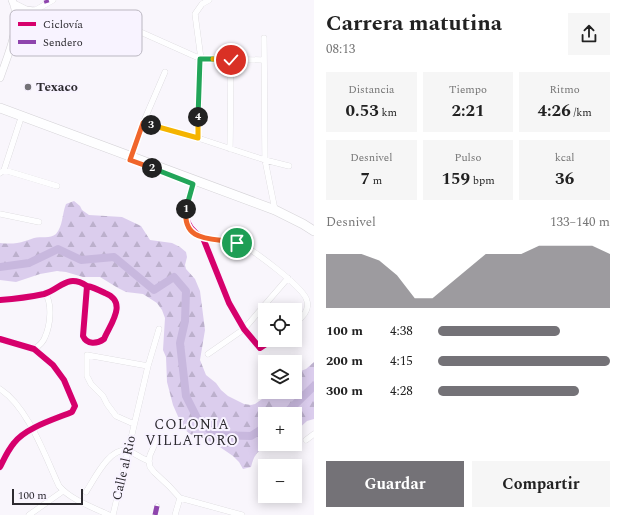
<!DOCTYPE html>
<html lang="es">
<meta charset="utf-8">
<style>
:root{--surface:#fff;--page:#f6f6f6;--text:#222;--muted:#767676;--accent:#747277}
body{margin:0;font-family:Spectral,serif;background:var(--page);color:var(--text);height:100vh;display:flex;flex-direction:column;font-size:15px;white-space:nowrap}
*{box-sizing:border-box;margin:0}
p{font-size:13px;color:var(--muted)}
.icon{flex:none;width:22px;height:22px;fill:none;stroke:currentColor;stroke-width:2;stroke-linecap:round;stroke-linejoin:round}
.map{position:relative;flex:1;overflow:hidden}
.panel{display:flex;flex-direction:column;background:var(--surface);width:308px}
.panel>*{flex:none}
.fabs{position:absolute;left:258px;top:303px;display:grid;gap:8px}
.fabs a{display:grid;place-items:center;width:44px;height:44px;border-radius:0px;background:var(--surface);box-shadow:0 2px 10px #0003;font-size:20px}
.scale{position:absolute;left:12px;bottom:10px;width:71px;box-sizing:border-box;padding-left:4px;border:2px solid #2d2b30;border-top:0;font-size:11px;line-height:14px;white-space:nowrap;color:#2d2b30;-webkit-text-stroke:3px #f8f3ff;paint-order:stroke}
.pin{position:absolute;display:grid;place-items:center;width:34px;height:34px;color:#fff;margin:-17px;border:2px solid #fff;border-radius:50%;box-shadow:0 1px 4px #0007}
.km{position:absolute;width:20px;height:20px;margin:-10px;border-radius:50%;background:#222;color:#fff;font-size:11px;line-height:20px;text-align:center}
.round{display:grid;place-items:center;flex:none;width:42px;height:42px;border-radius:0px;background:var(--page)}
.head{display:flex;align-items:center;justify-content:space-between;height:68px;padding:0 12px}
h1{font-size:22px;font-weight:700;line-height:30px}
.stats{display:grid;grid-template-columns:repeat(3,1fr);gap:6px;height:68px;padding:4px 12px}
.stats div{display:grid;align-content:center;border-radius:0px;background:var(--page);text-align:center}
.stats b{font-size:17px;font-weight:700}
.stats small{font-size:11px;font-weight:400}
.stats p{font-size:11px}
.chart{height:112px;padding:8px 12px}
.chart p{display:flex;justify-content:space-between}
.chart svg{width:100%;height:72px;margin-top:4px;fill:var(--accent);opacity:.7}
.cta{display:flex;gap:8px;margin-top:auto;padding:8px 12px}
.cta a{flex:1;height:46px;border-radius:0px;background:var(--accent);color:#fff;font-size:16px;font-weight:700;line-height:46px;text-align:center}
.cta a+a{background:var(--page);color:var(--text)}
ul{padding:0 12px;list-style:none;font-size:13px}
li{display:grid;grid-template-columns:64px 48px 1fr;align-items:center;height:30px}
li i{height:10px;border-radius:5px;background:var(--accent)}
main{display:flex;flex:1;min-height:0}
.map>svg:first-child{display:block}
.forest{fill:url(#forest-firs)}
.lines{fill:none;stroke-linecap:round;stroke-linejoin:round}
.river{stroke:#c8b8de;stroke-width:8}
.pedestrian-casing{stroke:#d5d3d7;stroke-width:5}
.minor-casing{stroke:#d5d3d7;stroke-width:6}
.tertiary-casing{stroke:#d5d3d7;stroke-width:8}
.primary-casing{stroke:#d5d3d7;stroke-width:10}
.pedestrian{stroke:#fefeff;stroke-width:4}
.minor{stroke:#fefeff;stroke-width:5.5}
.tertiary{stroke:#fefeff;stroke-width:7}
.primary{stroke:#fefeff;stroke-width:9}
.quiet{stroke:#8e44ad;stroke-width:5;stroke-dasharray:10 5;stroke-linecap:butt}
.cycleway-casing{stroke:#f8f3ff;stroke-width:8}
.cycleway{stroke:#d6006c;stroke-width:6}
.split-1-casing{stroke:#fff;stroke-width:8}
.split-2-casing{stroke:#fff;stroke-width:8}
.split-3-casing{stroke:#fff;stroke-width:8}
.split-4-casing{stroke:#fff;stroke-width:8}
.split-5-casing{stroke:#fff;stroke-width:8}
.split-6-casing{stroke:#fff;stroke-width:8}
.split-1{stroke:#f0652b;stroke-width:5}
.split-2{stroke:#22a559;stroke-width:5}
.split-3{stroke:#f0652b;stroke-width:5}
.split-4{stroke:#f5b400;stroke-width:5}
.split-5{stroke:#22a559;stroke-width:5}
.split-6{stroke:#f5b400;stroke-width:5}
.poi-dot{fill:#747277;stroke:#f8f3ff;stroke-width:1.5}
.labels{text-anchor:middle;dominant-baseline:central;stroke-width:4;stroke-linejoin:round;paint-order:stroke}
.poi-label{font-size:13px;font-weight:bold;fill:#2d2b30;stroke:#f8f3ff;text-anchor:start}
.street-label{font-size:13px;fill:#2d2b30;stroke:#f8f3ff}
.neighbourhood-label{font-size:14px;letter-spacing:1px;fill:#2d2b30;stroke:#f8f3ff}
.key{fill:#f8f3ff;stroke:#bbb7c1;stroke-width:1}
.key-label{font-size:11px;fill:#2d2b30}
</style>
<main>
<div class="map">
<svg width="314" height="515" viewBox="0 0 314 515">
<defs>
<pattern id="forest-firs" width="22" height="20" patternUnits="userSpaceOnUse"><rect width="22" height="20" fill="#dbcded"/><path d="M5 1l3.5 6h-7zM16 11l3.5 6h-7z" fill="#bcb0cc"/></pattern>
</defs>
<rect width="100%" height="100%" fill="#f9f6fc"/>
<path class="forest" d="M74,201L80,206L82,210L89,215L122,217L141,226L150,240L172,243L180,247L186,252L187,257L185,265L186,269L195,279L200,291L205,330L200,360L206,375L216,383L221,390L228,396L244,404L251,405L255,404L262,399L267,392H295V373L306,369L314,362V419L307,421L295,432V414H265V444H286C272,456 258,437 251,467L243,469L239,462L233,456L214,443L190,434L184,429L180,421L173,405L167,382L166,357L163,350L165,318L162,310L157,303L143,294L126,292L118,288L100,277H83L66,272L57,271L40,274L16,282L0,280V243C8,244 17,244 25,241C29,240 31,239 34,238C41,236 50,239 56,234C63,226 62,214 66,204Z"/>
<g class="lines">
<path class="river" d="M0,267L29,263L58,249L81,260L114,257L154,290L174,277L186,291L185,321L180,343L186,396L197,418L215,435L251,436L265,427
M285,414L314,386"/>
<g class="pedestrian-casing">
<path id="pedestrian" d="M155,515L157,506"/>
</g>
<g class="minor-casing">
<path id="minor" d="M34,11L53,0
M110,21L136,30L201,59L263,60
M264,38L265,160L275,210
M143,123L198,138L265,160L289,166
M198,138L201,59L195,14L202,4L209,0
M230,149L231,60
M130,159L143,123L165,72
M4,170L57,186
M0,173L4,170L20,121
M193,184C186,206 178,224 203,238L229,303L244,329L260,348L272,340
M0,214L39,222
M203,238C215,241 228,240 240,244C252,249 305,288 307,301C310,311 302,318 295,323
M0,300C14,299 30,297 44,294C61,289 67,273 87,286L83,336C87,345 97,344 104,339C111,323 128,302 105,293C99,290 93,287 87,286
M0,339L34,349L53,365L64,380L75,406L72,412C55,419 25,428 14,443C8,450 4,459 0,467
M34,349C39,346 43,343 45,337C50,326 53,304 45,293
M208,354L244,329L288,278
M0,389C28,407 45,456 59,486C71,500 92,507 109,515
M134,424L116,416L107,404L103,396L91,384L87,376V355L148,366
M158,437L150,455L149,461L150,467L154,472L169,486L180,498L242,515
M306,440L314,434
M86,492C94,480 110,445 129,451C136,454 142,459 149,461
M29,515L63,491
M113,515L148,366L159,329
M175,515L180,498"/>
</g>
<g class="tertiary-casing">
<path id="tertiary" d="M14,4L26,10L34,11
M16,29L34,11
M0,78C8,54 23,23 12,0"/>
</g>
<g class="primary-casing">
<path id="primary" d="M0,108L275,210L303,224L314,231"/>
</g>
<use href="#pedestrian" class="pedestrian"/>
<use href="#minor" class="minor"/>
<use href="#tertiary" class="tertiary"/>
<use href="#primary" class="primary"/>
<path class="quiet" d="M46,0L47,3
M155,515L157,506"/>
<g class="cycleway-casing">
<path id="cycleway" d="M193,184C186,206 178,224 203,238L229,303L244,329L260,348L272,340
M0,300C14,299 30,297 44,294C61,289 67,273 87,286L83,336C87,345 97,344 104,339C111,323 128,302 105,293C99,290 93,287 87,286
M0,339L34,349L53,365L64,380L75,406L72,412C55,419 25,428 14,443C8,450 4,459 0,467"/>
</g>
<use href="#cycleway" class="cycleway"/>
</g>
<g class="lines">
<g class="split-1-casing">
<path id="split-1" d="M186,209C182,245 216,237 237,243"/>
</g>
<g class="split-2-casing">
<path id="split-2" d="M152,168L193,184L186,209"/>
</g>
<g class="split-3-casing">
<path id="split-3" d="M151,125L143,123L130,160L152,168"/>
</g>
<g class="split-4-casing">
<path id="split-4" d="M151,125L198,138V117"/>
</g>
<g class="split-5-casing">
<path id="split-5" d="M198,117L200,59H213"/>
</g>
<g class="split-6-casing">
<path id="split-6" d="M213,59L231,60"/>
</g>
<use href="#split-1" class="split-1"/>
<use href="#split-2" class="split-2"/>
<use href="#split-3" class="split-3"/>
<use href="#split-4" class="split-4"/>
<use href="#split-5" class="split-5"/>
<use href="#split-6" class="split-6"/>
</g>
<circle class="poi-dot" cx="28" cy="87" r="4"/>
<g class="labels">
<g class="poi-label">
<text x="36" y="87">Texaco</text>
</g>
<g class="street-label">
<text transform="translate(124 468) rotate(-77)">Calle al Rio</text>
</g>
<g class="neighbourhood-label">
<text x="192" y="424">COLONIA<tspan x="192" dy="16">VILLATORO</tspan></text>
</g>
</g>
<rect x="10" y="10" width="132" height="46" rx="6" class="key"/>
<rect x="18" y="22" width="18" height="4" fill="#d6006c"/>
<rect x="18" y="40" width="18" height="4" fill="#8e44ad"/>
<g class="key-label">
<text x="43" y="28">Ciclovía</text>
<text x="43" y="46">Sendero</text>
</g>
</svg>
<div class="fabs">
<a><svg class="icon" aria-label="locate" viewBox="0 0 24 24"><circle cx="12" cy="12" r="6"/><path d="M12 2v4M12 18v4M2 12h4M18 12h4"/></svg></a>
<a><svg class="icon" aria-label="layers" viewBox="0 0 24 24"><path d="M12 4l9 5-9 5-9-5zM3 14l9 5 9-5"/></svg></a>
<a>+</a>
<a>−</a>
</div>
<div class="scale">100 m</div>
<div class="pin" style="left:237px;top:243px;background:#1e9e55"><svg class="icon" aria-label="arrive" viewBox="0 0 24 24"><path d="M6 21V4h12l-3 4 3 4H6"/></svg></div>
<div class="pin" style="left:231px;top:60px;background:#d93025"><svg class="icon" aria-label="check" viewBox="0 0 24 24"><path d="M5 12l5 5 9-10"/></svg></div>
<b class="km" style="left:186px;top:209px">1</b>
<b class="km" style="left:152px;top:168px">2</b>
<b class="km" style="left:151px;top:125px">3</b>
<b class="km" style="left:198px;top:117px">4</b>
</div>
<section class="panel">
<div class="head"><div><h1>Carrera matutina</h1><p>08:13</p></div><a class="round"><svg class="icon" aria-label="share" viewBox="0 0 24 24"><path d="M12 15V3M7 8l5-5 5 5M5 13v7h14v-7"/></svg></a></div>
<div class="stats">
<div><p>Distancia</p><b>0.53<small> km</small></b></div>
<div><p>Tiempo</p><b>2:21</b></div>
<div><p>Ritmo</p><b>4:26<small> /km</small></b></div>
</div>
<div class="stats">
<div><p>Desnivel</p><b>7<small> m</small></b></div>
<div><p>Pulso</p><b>159<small> bpm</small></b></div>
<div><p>kcal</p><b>36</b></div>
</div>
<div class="chart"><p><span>Desnivel</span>133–140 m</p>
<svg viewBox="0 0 160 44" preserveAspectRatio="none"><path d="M0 44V11L10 11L20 11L30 15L40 24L50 38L60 38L70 29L80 20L90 11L100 11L110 11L120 6L130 6L140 6L150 6L160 11V44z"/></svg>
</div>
<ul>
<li><b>100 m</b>4:38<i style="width:71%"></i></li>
<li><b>200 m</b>4:15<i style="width:100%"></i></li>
<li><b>300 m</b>4:28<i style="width:82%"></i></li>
</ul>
<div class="cta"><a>Guardar</a><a>Compartir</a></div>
</section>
</main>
